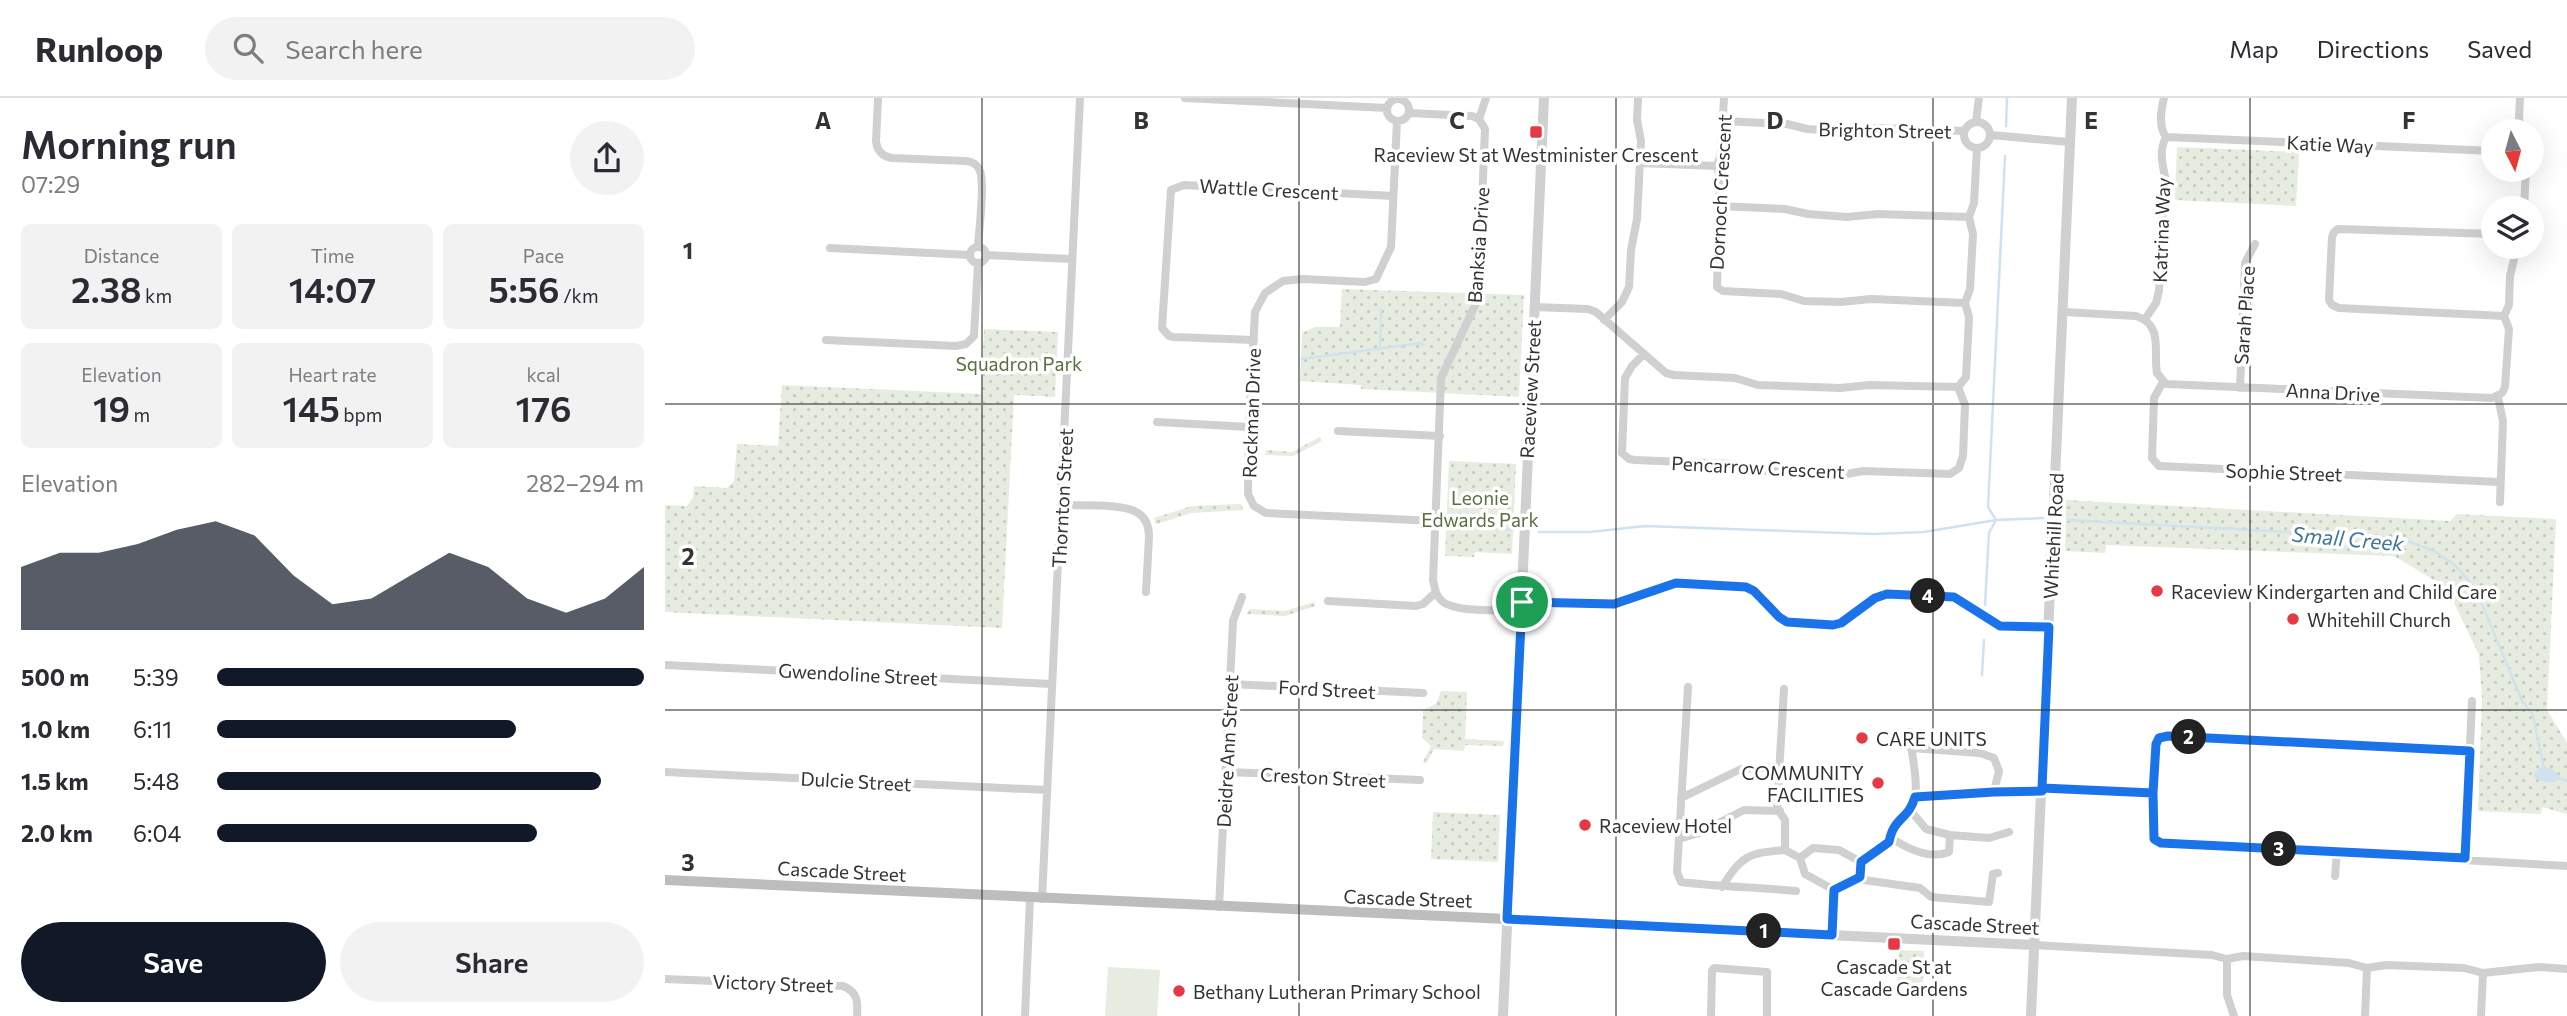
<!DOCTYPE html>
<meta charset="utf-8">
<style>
:root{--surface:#fff;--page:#f2f2f3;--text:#2b2b33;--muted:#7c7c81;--line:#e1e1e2;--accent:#111827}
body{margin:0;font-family:Commissioner,sans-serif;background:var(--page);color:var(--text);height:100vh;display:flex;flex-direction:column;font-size:26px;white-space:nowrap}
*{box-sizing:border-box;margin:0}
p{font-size:23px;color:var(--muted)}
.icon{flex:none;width:38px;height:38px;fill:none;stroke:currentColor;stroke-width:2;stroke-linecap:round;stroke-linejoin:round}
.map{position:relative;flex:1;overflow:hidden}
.side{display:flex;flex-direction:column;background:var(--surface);width:665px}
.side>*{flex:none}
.needle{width:46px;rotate:174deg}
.tools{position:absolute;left:1816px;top:21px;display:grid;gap:14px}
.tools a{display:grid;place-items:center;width:63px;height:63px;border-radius:50%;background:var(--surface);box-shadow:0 7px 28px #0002;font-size:35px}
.pin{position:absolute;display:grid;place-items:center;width:60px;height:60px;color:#fff;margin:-30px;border:4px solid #fff;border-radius:50%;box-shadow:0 2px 7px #0007}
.km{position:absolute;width:35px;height:35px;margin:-18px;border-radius:50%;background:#222;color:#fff;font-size:19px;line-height:35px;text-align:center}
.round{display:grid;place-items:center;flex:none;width:74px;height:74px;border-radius:37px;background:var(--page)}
.head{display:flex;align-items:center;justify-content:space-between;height:119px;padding:0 21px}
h1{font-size:38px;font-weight:600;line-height:52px}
.stats{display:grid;grid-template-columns:repeat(3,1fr);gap:10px;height:119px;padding:7px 21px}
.stats div{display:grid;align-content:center;border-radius:10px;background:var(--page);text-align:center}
.stats b{font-size:35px;font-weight:600}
.stats small{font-size:19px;font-weight:400}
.stats p{font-size:19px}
.chart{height:196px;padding:14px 21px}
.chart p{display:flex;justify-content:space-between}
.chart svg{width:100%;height:126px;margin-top:7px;fill:var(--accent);opacity:.7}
.cta{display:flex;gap:14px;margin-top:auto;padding:14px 21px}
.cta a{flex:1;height:80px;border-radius:42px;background:var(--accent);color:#fff;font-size:28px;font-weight:600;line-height:80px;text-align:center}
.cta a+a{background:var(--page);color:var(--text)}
ul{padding:0 21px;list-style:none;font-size:23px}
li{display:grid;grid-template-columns:112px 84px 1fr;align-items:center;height:52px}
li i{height:18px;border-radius:9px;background:var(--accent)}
header{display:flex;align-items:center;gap:42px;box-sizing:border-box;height:98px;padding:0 35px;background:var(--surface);border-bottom:2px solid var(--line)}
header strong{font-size:33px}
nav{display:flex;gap:38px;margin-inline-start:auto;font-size:24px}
.search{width:490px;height:63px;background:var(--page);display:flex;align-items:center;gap:18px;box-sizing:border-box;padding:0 24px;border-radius:38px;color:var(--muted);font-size:26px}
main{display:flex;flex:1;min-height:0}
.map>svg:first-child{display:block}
.grass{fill:url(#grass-dots)}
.pitch{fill:#e6ecdf}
.water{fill:#cfe2ee}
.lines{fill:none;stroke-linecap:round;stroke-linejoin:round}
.stream{stroke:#cfe2ee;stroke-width:2.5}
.minor{stroke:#d0d0d0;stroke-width:8}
.tertiary{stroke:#d0d0d0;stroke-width:10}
.secondary{stroke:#bdbdbd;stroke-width:10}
.route-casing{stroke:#fff;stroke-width:14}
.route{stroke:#1a73e8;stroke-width:9}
.grid{fill:none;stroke:#333;stroke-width:2;stroke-opacity:0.55}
.poi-dot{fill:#e63946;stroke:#fff;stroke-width:2.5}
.labels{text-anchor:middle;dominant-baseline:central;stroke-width:7;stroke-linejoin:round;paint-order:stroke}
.street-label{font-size:19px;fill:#333;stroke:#fff}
.poi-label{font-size:19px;fill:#333;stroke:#fff;text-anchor:start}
.park-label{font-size:19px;fill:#56703f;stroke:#fff}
.water-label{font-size:21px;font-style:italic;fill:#3f7597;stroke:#fff}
.grid-label{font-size:23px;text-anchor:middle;font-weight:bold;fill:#333;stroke:#fff;stroke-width:7;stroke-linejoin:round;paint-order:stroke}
</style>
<header>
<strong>Runloop</strong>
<div class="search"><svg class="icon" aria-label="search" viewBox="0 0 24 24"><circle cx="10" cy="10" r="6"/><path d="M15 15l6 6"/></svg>Search here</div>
<nav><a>Map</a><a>Directions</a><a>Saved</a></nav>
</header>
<main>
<section class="side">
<div class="head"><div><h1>Morning run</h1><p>07:29</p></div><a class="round"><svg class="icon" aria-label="share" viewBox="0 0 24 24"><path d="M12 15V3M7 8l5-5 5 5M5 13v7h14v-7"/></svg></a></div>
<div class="stats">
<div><p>Distance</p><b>2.38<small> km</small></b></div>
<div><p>Time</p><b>14:07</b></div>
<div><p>Pace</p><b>5:56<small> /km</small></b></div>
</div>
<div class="stats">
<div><p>Elevation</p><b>19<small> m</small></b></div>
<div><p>Heart rate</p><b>145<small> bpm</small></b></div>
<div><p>kcal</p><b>176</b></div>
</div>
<div class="chart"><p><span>Elevation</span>282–294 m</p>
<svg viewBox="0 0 160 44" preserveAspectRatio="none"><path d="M0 44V22L10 17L20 17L30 14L40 9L50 6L60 11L70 25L80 35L90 33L100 25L110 17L120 22L130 33L140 38L150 33L160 22V44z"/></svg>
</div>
<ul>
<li><b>500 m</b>5:39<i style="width:100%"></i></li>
<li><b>1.0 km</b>6:11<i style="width:70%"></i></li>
<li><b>1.5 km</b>5:48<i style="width:90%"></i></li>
<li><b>2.0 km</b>6:04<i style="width:75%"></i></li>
</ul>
<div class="cta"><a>Save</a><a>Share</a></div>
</section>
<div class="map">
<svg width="1902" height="918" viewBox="0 0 1902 918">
<defs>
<pattern id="grass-dots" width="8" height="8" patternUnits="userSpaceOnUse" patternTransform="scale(1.75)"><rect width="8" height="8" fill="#e6ecdf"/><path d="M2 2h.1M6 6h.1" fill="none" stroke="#c6cbc0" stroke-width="1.8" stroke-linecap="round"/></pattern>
</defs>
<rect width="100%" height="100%" fill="#fff"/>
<path class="grass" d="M1512,49L1634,54L1631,108L1510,102Z
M677,191L859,197L854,299L696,291V287L635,283L637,235L650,229H675Z
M319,231L393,234L390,299L349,297L337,530L0,514V407L22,408L28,400L29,388L62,390L69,383L72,346L113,348L117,287L316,296Z
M655,339L657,343L628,358L600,357L601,352L627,354Z
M784,363L851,366L847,456L810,454L809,459L780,458Z
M1401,402L1785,423L1792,416L1891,421L1882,612L1902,645V716L1877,709L1876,716L1813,713L1817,600L1814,557L1782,490L1729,458L1441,447L1440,455L1400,453Z
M576,406L578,412L527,415L491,426L489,420L527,408Z
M649,504L650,508L620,518L581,516L585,511L620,513Z
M776,593L802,594L800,641L839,643L838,648L800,647L799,653L769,651L761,666L758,664L766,648L757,640L758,612L771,606Z
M768,714L835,717L833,764L766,761Z
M1234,852L1259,853L1258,885L1232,884Z"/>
<path class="pitch" d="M443,869L495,872L492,918H440Z"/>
<path class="water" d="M1880,669L1886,670L1896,679L1895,682L1884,685L1871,681L1868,678L1873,670Z"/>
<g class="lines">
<path class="stream" d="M1341,28L1342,0
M1340,58L1323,409L1331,422L1378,420
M715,250L716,212
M637,261L756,245L758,247
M1403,422L1733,440L1769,453L1790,467L1804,483L1817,506L1857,603L1868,617L1879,671
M786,428L849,432
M874,434H925L980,428L1208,436L1259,434L1331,422
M1320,507L1324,435L1331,422
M1317,577L1319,542
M1895,681L1902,683"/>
<path class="minor" d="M213,0L211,43C212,53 217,58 227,60L301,63C308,64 312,66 315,73C320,86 314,132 313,148
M520,0L722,10
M1059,0L1056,55L1052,68L1055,81L1052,189L1058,193L1116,196L1139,203L1176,204L1206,201L1300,205
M1855,0L1854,20L1856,33
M722 12a11 11 0 1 1 22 0a11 11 0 1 1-22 0Z
M744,15L807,18L814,21L820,31L813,201L776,280L768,482C770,490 770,497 777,503C791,515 837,512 856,512
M814,21L821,0
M732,23L726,149L711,181L700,184L638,181L618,183L600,195L590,214L584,329L583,396L589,408L601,415L770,423
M1057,23L1122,26L1142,31L1189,34L1212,30L1299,33
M1311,23L1314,0
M1299 37a13 13 0 1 1 26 0a13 13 0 1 1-26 0Z
M1326,37L1404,44
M1501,39L1829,53
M975,65L1052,68
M1053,108L1120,111L1143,116L1182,119L1213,116L1304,119
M1859,110L1861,72
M1829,136L1673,131L1669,134L1667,139L1664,202L1667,207L1674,210L1839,218
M305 157a8 8 0 1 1 16 0a8 8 0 1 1-16 0Z
M165,150L305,157
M321,157L407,161
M869,209L923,211L931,214L1001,275L1009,277L1070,280L1093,287L1175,290L1204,287L1293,289L1301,279L1304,219L1300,205L1305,191L1308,136L1304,119L1309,105L1312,50
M1399,214L1471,218C1499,227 1488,253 1492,275L1501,286L1827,300L1837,295L1840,289L1844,231L1839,218L1844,207L1845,178L1852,149
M1480,221L1491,205L1494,193L1500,79C1497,64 1494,53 1501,39C1493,28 1496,12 1499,0
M939,222L957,204L964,189L966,152L972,121L976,43L972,22L973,0
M161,242L291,248L301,246L309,238L313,165
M589,242L509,239L504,238L497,230L506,92L519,87L728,98
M979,256L967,268L960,280L957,355L964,361L970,362L1068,366L1089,372L1177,377L1198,373L1285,376L1294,370L1298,358L1300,307L1293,289
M1498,284L1489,300L1487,360L1494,368L1834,384
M1575,290L1580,165L1590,146
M1833,299L1838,323L1835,404
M492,324L584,329
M673,333L775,338
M396,407C415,408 459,405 473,415C481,420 484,430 484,439L481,494
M663,503L751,508L758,506L770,495
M857,504L949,506L1011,485L1081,489L1089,493L1122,524L1168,527L1176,525L1210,500L1222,496L1289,498L1335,528L1384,529
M0,567L387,586
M565,586L758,595
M1023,589L1012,774L1016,784C1055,789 1092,789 1131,793
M1119,591L1112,710L1120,722V752L1135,760
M1246,650L1315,655L1329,660L1334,673L1329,693
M0,674L382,692
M562,674L755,682
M1377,690L1488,695L1491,646L1495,640L1503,638L1805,653
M1488,695L1489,741L1497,745L1902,768
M1250,699L1329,693H1377
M1016,700L1076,671L1115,669
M1246,713L1261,731L1285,737L1324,740L1344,734
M1225,739C1241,750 1264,762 1284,754L1285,737
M1014,741L1034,735L1079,712L1115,713
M1800,760L1807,603
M1196,764L1224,744C1229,718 1236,728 1246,713C1257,696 1246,654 1244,634
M1670,778L1672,754
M1192,781L1255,790L1266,799L1324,804L1328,776L1333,775
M1057,789C1077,758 1082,755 1120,752
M377,801L415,0
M554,809L568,523L577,499
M1167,837L1169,792L1140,776L1135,760L1148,750L1174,752L1196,764L1195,779L1169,792
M1369,847L1547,857L1562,861L1578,858L1684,865L1702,870L1721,867L1799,870L1818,875L1874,869L1902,871
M1562,861V897L1569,918
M0,881L178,888C193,894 193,904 192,918
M360,918L365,800
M1046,918L1047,873L1049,870L1102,874V918
M1700,918L1702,870
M1816,918L1818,875"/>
<path class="tertiary" d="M842,821L1369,847
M838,918L879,0
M1366,918L1407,0"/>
<path class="secondary" d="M0,782L842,821"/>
</g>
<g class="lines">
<g class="route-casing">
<path id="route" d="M857,504L842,821L1167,837L1169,792L1195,779L1196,764L1224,744C1229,718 1243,723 1250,699L1329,694L1377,693V690L1488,695L1491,646L1494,640L1503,638L1805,653L1800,760L1496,745L1489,741L1488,695L1377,690L1384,529L1335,528L1289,499L1222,496L1210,500L1176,525L1168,527L1122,524L1114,519L1089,493L1081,489L1011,485L949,506L857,504"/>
</g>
<use href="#route" class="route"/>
</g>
<path class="grid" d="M317,0V918M634,0V918M951,0V918M1268,0V918M1585,0V918M0,306H1902M0,612H1902"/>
<g class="poi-dot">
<rect x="864" y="27" width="14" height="14" rx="3.5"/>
<circle cx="1492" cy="493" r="7"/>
<circle cx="1628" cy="521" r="7"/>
<circle cx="1197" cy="640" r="7"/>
<circle cx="1213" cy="685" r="7"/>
<circle cx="920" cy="727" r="7"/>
<rect x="1222" y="839" width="14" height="14" rx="3.5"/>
<circle cx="514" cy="893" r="7"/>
</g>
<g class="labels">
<g class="street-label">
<text transform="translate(1220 32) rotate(1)">Brighton Street</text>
<text transform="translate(1665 46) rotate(3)">Katie Way</text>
<text transform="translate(604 91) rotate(3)">Wattle Crescent</text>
<text transform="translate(1055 94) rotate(-87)">Dornoch Crescent</text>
<text transform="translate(1496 132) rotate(-88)">Katrina Way</text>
<text transform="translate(813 147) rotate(-86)">Banksia Drive</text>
<text transform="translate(1579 217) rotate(-86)">Sarah Place</text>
<text transform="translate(865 291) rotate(-87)">Raceview Street</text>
<text transform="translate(1668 294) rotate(3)">Anna Drive</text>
<text transform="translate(586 315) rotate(-88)">Rockman Drive</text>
<text transform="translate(1093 369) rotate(3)">Pencarrow Crescent</text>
<text transform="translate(1619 374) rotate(2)">Sophie Street</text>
<text transform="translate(397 400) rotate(-87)">Thornton Street</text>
<text transform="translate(1388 438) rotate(-87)">Whitehill Road</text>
<text transform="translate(193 576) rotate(3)">Gwendoline Street</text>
<text transform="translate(662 591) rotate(3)">Ford Street</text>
<text transform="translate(562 653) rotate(-87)">Deidre Ann Street</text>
<text transform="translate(658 679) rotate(3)">Creston Street</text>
<text transform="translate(191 683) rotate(3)">Dulcie Street</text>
<text transform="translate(177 773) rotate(3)">Cascade Street</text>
<text transform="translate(743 800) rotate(2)">Cascade Street</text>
<text transform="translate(1310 826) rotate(3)">Cascade Street</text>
<text transform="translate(108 885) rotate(2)">Victory Street</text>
</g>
<g class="poi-label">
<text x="871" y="56" text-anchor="middle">Raceview St at Westminister Crescent</text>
<text x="1506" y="493">Raceview Kindergarten and Child Care</text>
<text x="1642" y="521">Whitehill Church</text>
<text x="1211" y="640">CARE UNITS</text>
<text x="1199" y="674" text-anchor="end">COMMUNITY<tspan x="1199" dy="22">FACILITIES</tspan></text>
<text x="934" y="727">Raceview Hotel</text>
<text x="1229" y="868" text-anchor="middle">Cascade St at<tspan x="1229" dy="22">Cascade Gardens</tspan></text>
<text x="528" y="893">Bethany Lutheran Primary School</text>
</g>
<g class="park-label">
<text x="354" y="265">Squadron Park</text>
<text x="815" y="399">Leonie<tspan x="815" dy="22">Edwards Park</tspan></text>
</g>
<g class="water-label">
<text transform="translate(1683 440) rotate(5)">Small Creek</text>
</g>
</g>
<g class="grid-label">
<text x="158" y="31">A</text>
<text x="476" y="31">B</text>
<text x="792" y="31">C</text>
<text x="1110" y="31">D</text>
<text x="1426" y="31">E</text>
<text x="1744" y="31">F</text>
<text x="23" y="161">1</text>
<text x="23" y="467">2</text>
<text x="23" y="773">3</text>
</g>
</svg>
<div class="tools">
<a><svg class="needle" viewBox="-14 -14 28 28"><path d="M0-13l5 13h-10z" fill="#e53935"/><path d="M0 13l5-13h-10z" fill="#7c7c81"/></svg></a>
<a><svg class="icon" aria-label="layers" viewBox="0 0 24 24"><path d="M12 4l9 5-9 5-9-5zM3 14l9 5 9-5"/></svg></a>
</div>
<div class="pin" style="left:857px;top:504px;background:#1e9e55"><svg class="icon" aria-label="arrive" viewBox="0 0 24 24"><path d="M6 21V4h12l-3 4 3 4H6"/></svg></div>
<b class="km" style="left:1099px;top:833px">1</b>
<b class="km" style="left:1524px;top:639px">2</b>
<b class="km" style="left:1614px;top:751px">3</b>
<b class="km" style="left:1263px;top:498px">4</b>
</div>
</main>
